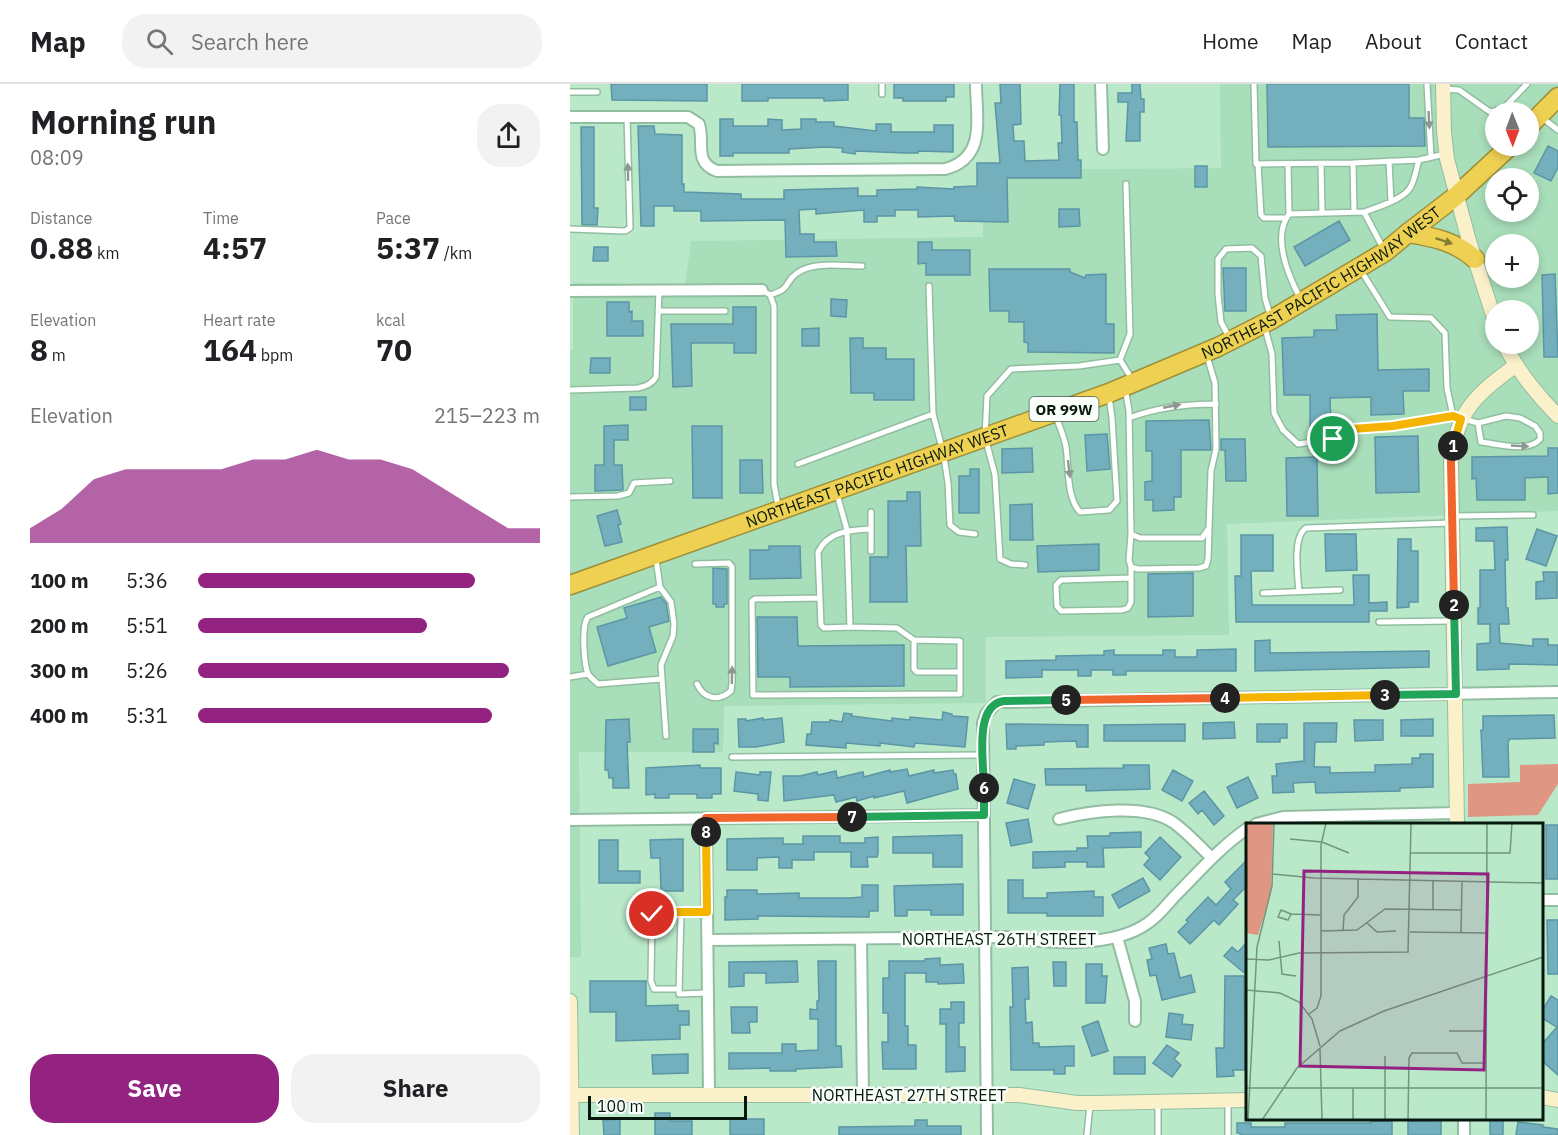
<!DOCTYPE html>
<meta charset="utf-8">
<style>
:root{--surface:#fff;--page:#f2f2f2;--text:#202124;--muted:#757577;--line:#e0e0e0;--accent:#942281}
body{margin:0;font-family:"IBM Plex Sans",sans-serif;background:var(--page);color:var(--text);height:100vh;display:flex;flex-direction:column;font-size:22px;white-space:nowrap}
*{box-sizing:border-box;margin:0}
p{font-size:20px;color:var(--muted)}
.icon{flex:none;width:33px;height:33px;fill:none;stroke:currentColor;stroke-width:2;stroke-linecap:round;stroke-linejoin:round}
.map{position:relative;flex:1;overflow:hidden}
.details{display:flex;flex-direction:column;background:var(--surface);width:570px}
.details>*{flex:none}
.needle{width:39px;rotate:179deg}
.buttons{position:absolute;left:915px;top:18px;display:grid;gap:12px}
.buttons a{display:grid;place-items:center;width:54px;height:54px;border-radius:50%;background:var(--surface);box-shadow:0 3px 9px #0003;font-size:30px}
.scale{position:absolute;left:18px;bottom:15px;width:159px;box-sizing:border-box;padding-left:6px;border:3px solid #06180d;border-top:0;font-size:16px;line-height:21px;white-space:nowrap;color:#06180d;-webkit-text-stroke:4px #fafefb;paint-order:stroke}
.pin{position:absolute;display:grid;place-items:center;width:51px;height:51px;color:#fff;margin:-26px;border:3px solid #fff;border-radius:50%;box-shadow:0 2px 6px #0007}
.km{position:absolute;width:30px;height:30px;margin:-15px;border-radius:50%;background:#222;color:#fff;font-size:16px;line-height:30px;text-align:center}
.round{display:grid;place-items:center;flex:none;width:63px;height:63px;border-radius:24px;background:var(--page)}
.summary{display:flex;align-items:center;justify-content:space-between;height:102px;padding:0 30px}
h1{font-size:33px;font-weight:700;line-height:45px}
.stats{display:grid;grid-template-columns:repeat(3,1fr);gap:9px;height:102px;padding:6px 30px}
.stats div{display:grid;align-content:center}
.stats b{font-size:30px;font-weight:700}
.stats small{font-size:16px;font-weight:400}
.stats p{font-size:16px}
.chart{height:168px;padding:12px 30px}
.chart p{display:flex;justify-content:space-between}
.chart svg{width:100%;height:108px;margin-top:6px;fill:var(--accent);opacity:.7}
.primary-button{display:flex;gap:12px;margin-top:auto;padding:12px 30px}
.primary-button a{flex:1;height:69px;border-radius:24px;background:var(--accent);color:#fff;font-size:24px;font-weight:700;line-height:69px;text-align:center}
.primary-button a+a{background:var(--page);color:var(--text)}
ul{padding:0 30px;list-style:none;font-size:20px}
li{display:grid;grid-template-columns:96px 72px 1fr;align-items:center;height:45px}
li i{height:15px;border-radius:8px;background:var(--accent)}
header{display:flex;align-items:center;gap:36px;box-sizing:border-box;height:84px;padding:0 30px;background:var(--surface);border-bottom:2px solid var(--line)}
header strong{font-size:28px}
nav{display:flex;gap:33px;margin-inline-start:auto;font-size:21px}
.search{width:420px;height:54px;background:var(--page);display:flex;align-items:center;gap:15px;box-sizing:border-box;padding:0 21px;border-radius:24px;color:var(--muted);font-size:22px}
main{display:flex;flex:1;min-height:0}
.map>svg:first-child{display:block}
.built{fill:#a9deba;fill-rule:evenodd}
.green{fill:#df9683}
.building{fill:#74afbe;stroke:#5b96a5;stroke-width:1.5}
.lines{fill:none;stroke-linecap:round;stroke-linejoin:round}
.lane-casing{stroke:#91bea0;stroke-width:8}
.street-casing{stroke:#91bea0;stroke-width:14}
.secondary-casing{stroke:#91bea0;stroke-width:16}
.highway-casing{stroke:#9d903a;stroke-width:21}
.lane{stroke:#fff;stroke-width:5}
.street{stroke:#fff;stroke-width:10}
.secondary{stroke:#faf1cb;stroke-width:14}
.highway{stroke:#eed053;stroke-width:18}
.oneway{fill:#8f9792}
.oneway2{fill:#867d34}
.split-1-casing{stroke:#fff;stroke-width:12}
.split-2-casing{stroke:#fff;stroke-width:12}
.split-3-casing{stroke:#fff;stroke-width:12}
.split-4-casing{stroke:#fff;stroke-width:12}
.split-5-casing{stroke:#fff;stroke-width:12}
.split-6-casing{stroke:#fff;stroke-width:12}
.split-7-casing{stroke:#fff;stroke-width:12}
.split-8-casing{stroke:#fff;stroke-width:12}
.split-9-casing{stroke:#fff;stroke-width:12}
.split-1{stroke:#f5b400;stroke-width:8}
.split-2{stroke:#f0652b;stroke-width:8}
.split-3{stroke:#22a559;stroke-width:8}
.split-4{stroke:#f5b400;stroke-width:8}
.split-5{stroke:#f0652b;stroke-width:8}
.split-6{stroke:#22a559;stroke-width:8}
.split-7{stroke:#22a559;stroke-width:8}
.split-8{stroke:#f0652b;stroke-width:8}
.split-9{stroke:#f5b400;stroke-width:8}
.labels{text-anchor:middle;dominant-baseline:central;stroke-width:5;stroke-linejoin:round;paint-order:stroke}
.shield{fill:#fafefb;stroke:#4f5d54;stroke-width:1.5}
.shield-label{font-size:15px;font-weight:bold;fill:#06180d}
.street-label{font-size:16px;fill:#06180d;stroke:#fafefb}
.inset-road{fill:none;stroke:#72957e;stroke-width:1.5}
.view{fill:#942281;fill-opacity:0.15;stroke:#942281;stroke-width:3}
.inset-edge{fill:none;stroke:#06180d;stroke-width:3}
</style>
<header>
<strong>Map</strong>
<div class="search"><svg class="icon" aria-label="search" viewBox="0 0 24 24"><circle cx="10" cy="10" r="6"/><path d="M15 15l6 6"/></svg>Search here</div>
<nav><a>Home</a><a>Map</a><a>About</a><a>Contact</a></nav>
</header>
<main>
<section class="details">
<div class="summary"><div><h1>Morning run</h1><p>08:09</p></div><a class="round"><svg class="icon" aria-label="share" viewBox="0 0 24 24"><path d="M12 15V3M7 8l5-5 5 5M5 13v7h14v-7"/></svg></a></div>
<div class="stats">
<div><p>Distance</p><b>0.88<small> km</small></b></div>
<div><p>Time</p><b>4:57</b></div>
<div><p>Pace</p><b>5:37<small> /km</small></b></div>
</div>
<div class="stats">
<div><p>Elevation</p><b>8<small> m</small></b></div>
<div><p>Heart rate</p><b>164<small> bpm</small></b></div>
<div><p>kcal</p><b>70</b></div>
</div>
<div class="chart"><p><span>Elevation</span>215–223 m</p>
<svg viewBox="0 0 160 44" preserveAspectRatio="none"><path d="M0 44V38L10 30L20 18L30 14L40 14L50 14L60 14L70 10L80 10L90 6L100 10L110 10L120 14L130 22L140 30L150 38L160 38V44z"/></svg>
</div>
<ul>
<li><b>100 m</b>5:36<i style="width:81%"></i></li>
<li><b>200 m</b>5:51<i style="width:67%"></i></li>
<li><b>300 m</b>5:26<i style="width:91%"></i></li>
<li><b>400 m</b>5:31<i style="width:86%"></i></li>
</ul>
<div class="primary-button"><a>Save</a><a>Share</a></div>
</section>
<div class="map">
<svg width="988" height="1051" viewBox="0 0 988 1051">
<rect width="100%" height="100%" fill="#bae9ca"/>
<path class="built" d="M650,0H988V427L657,440L659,551L416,553V619L154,622L153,668H9L11,873H0V266H3V199L115,200L121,157L413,153L414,86L651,84ZM926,28H958V62H926ZM926,94H958V128H926ZM926,160H958V194H926ZM926,226H958V260H926Z"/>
<path class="green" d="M988,680V700L968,731L898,733V700L950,698V681Z"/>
<path class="building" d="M41,0H137V17L42,16Z
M172,0H278V16L254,17V14H198V17H172Z
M324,0H384V13H376V17H333V14H324Z
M430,0H450L451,40L443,41L444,57H454L455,77L489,76L488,59H492L491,31H489L490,0H504V38H507L508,76H511V94H437L438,138L385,137L384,132L348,133V126H325V132H307V138H294V126L246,130V125L229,126L230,150H244V158H266L267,172L216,173L215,136L131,137V127H104V122H84V142H71L68,42H84L85,50L112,51V100H114V108L171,110V115H214V106L288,104V112H307V106L347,105V103L384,105V103L407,102V79H430L425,19H431Z
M562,0H570L571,15H574V28H570V57H556L558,18H548V9H562Z
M697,0H839V34H854L855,62L698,63Z
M150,35H163V42H198V35L212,36V46L231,45V35H246V38H264V42L306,47V40H321V48H364V41H383V68L348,67V69H334L286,67L285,70L272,68L273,64L255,63L219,65V69H163V72H150Z
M11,43H24V124H28L27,141H12Z
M978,62L988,67V83L981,97L964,89Z
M625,82H637V103H625Z
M489,125H509L510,142L489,143Z
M769,137L780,156L735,182L724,163Z
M348,158H362V166H400V191H356V179L348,180Z
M24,163H38V177H23Z
M653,184H676V227H655Z
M419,185H500V188L515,194L516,191L536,190V240H544V269L458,268V259L454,258V238H439V227H420Z
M985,190L988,273H974L972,191Z
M261,215L277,216L276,233L261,232Z
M37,218H59V228L62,227V237H73V252H37Z
M163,223H186V269H164V259H121L122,302L103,303L101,240H163Z
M807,230L808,286L859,285V307H833L834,330L801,331V313L760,314L761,343H740V311H714L712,254L744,253V246H767L766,231Z
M249,244V262H232V245Z
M280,254H293V264H316V275H344V316H304V309H281Z
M21,274H40V289H20Z
M60,313H76V326H60Z
M639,336L641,366H611V413H604V426L583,427V416H575V398L582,397V367H576V337Z
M58,341V356H44V381H52L53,406L25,407V381H34V342Z
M122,342H152V414H123Z
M537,350L540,385L517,387L515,351Z
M848,352L849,408L806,409L805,353Z
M651,355H675L676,397H656L655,366H651Z
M462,364L463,388L432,389V365Z
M978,364H988V409L978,410V393L955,394V416H907L906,394L902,395V373L978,372Z
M747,373L748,432H717L716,374Z
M170,376H192L193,409H170Z
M400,385H409V429H389V392H400Z
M337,408H350L351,462H336L337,518H300V473H318V417H337Z
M462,420L463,456H440V421Z
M47,426L51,440L48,441L52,458L35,462L27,432Z
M937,443L938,476H935L936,524H938L939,540H929L930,559L963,562V555H978V561H988V581L939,580V585L907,586V560L920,559V540H908V524H910V486H925L924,457H906V444Z
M967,445L987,452L976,482L956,475Z
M755,450H786L787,486L756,487Z
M671,451H703V487H681L682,521H784L783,491H799V519L817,518V527H799V538H666L665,492H671Z
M828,455H841V467H848V518H839V523L827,524Z
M529,460V486L468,488L467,462Z
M199,462H230L231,494L180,495V466H199Z
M143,484L157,485V520H154V523H146V520H143Z
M973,488H987V514L966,515V498L974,497Z
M623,489V532L578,533V490Z
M91,513L96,519L99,537L79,543L86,568L38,582L27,543L57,534L54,524Z
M187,533H227L228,562L334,561V602L220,603V593H188Z
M700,556V569L859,567V583L685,587V557Z
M666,565V587H556V591H543V586H521V592H508V586H472V593L436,594V577L486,576V572L534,571V567L544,566V571H593V566H605V573H627V566Z
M373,628L382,630V632L398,633L395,663L345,659L344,663L310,659V662L276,659V664L236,661L237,650H241L242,638H260V636L272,638L274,629L282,630L281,632L322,637V634L340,636V633L372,636Z
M984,631L985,654L940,655L938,658L939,693H913L911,646H913V632Z
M193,634V636L212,634L214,658L186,663H169L168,635H176V637Z
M59,635L60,658H57L59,704H43V694H39L38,686H35L36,636Z
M863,635V652H831V636Z
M784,636H813V656L785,657Z
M664,638L665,654L633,655V639Z
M734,639H767L766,658H745L744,683H760V689L805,688V681L842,680V674H850V670H863V703L830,704V707L746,709L745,698L723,699L724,708L703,709L702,692H707L706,680L734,677Z
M436,640L518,641V663H507L506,657L474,658V661L446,662V665H437Z
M615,640V657H534V641Z
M687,640H717V654H710V658H687Z
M123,645H148V660L144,659V668H123Z
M130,681V684H151V710H142V714H127V710H99V714H85V710L76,711V684Z
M553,681H579L580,705L516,707V701H476L475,685L554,684Z
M337,685L339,692L364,686V689L383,686L384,690H386L388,705L337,719L334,707L304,714V712L287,717L286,713L266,718L264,711L214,717L213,692H230L247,688L248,691L266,687L267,694L293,688L294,693L320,686V688Z
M603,686L623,697L612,717L592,706Z
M166,688L190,691V688H201L198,717L188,716V710L164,707Z
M678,693L688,714L667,724L657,703Z
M444,695L465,701L458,725L437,719Z
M634,707L654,732L644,741L632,726L628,730L619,719Z
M458,735L462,758L441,762L436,739Z
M976,741H988V795H976Z
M571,748V763L533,764L534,783H517V778H495V783L463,784V768L507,767V764H518L517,752H540V749Z
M392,751V783H363V769H323V753Z
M233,752H270V759H295V754L308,753V770L307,773H297L298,783H281V768H244V776H222V784H209V773L187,774V786H157V755L213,754V760H233Z
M590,753L611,773L590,796L574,781L580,774L575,769Z
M113,755V807H91L90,774H81L80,756Z
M29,756H48V787H70V799H29Z
M678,775V801L663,816L668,820L649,841L644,836L620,860L608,848L618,838L616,836L638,813L646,821L661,805L655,798Z
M573,794L580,807L549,824L542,811Z
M438,796H453V814H477V809L524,807V813H533V832H477V829H438Z
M393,800V831H361V826H337V832H325L324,802Z
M292,801H308V827H299V833L188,832V835L155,836V813H157V806H187V810L229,809V814H280L292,813Z
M977,836H988V890H978Z
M678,857V892L654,872L662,863L668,868Z
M596,860L598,870L604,869L610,894L621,891L625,908L592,916L586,891L580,892L577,876L582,875L579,864Z
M370,874V881L393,880L394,899L368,900V898H356V889H335V942H338V961H346V985H313L312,958H318V929H313V894H319V877H355V875Z
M227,877L228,898L196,899V889H174V902L159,903V878Z
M248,877H266V962H271L272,983L226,985V987H200V984L159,985V969H212V960H226V967L248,966V935H240V925L247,926V917H249Z
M483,878H496V902H484Z
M516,880H532V892H537L535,919H516Z
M458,883L459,915H455L456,939L462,938L463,959H469V963L504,962V982H495V990H484V986H441L440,923H443L442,884Z
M655,892H674L675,986H663L664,992L647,993L646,964H654Z
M20,897H76V922L108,921V927H119V941H110V955L46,957V928H20Z
M981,912L988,916V991L972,977V960L987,943L972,934V927Z
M381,918H394V939H389V963H395V987L376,988V940H370V925H381Z
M161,923H187V938H179L180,949H162Z
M599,929L613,931L612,940L623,941L621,956L596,953Z
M528,937L538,967L522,972L512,943Z
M597,961L609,969L604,975L611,981L602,993L583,979Z
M118,970V989L83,990L82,971Z
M544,973H575V990H544Z
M85,1029H100V1037H122V1051H85Z
M50,1035V1051H34L33,1036Z
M160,1035H194V1051H160Z
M920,1035H933V1051H920Z
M345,1036H357V1042H391V1051H269V1043L345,1042Z
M871,1036V1051H838V1037Z
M801,1037H822V1051H670V1049H667V1039H681V1043H715V1039H801Z
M948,1038L973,1041V1043L988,1045V1051H946Z"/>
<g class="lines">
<g class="lane-casing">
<path id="lane" d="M312,0V10
M684,0L686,80L783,79L849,76
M857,0L861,73
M873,5L889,6L920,28L933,25L957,0
M0,8H27
M971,33L988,46
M819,77L821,118
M783,79L784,128
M688,80L691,131L694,134H716
M751,80L752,129
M718,81L719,130
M794,128L813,164
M0,145L55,147L60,144L57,32
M790,185L820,233L861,234L875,249L877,304L883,332
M359,202L363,330L372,364
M192,206L200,211L204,222V400L208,422
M200,211C223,204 213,199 227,189C243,177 273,182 292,182
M730,214C718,191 702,153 719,130L794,128C806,124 834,115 840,104C845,96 846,85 849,76L875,70
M88,227H155
M695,244L702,270L704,329L713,346L728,360L763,355L781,345L823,342L883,332L908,339L936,332L950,334L965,342L970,349V355C959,369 928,360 911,358L908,339
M660,255L651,238L648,210V175L656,165L682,164L691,172L695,214L700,231
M550,276L560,250L556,100
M555,304L559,327L561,450L570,454H632L639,444L641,387L646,365L645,299L637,272
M0,306L68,304C76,302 82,300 86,293L89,206
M485,330C489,341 494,352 496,363C499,382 496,413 510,428L539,426L547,417L542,334L539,312
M559,334C588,323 615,320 646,320
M374,373L378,399L380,441L389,448L405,450
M228,380L363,330
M0,413L48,412L59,409L64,399L100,397
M884,432L963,431
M561,450L559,476L561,483L568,485L629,484L636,482L638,475L639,445
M301,467V428
M86,475L90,503L18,533C11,541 14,580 18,590C20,593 25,597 28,600L92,595L96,652
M125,480L159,479L162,483V599L161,607C148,618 134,615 127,600
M455,481L441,480L430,475L425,391L415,353L417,312L441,285L509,282L550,276L562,295
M561,494L491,496L486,501L487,522L491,527L552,526L558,524L561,518V483
M90,503L101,518L104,540L103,552L91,581L92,595
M729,508C728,492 722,453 736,444L881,439
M693,509L770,506
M250,514L185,515L182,517L183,611L390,610V557L344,556L327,544L280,543L277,446L267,410
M809,538L882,537
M280,543L254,544L251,541L248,468C258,447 280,446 301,445
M344,556V585L347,588H390
M0,593L18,590
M162,673L414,671
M137,828H111L109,910L138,909
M109,905H84L81,897L82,830L84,828H111
M658,1017V1051
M517,1051L520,1020
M588,1051V1019"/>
</g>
<g class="street-casing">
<path id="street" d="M531,0L533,65
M0,33H118L129,40C135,59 123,78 147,87L375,85C417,74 406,34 406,0
M0,207L192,206
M136,734L139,1010
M489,735C520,727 576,719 604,739C618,749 630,763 642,774
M0,736L414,731
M686,740L713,733L887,729
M972,816H988
M547,853L565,917V937
M291,855L293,1011
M138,856L435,853C477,859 542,865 578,839C588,832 596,822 604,813C628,789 650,763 678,744
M894,1034V1051
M417,1051L413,639L416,630L427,618L988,608"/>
</g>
<g class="secondary-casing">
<path id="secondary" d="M873,0L874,48L877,75L899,157L926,240
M934,260C948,287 966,310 988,332
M887,740L881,378C886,328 906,310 945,282
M0,917L2,1051
M0,1011H449L507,1019H528L678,1016
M972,1013L988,1016"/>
</g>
<g class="highway-casing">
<g id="highway">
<path d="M958,43L988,13"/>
<path d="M838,149C863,153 885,157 905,175"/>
<path id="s1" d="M0,501L539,309L648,263L701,236L815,168L838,149L886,112L940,62"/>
</g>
</g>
<use href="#lane" class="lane"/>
<use href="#street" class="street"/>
<use href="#secondary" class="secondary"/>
<use href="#highway" class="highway"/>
</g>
<defs><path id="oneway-solid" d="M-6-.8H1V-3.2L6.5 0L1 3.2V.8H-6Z" transform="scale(1.5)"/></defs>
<g class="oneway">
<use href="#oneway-solid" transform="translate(859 36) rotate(87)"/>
<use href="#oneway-solid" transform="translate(58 88) rotate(-91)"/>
<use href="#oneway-solid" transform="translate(602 322) rotate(-11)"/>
<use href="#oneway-solid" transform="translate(950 362) rotate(3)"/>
<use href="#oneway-solid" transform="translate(499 385) rotate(83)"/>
<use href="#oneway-solid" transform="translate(162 591) rotate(-89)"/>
</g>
<use class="oneway2" href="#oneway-solid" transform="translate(874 157) rotate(18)"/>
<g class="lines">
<g class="split-1-casing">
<path id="split-1" d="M763,355L782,345L823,342L883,332L891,335L883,362"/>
</g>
<g class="split-2-casing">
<path id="split-2" d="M883,362L881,378L884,521"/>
</g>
<g class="split-3-casing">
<path id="split-3" d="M815,611L886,610L884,521"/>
</g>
<g class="split-4-casing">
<path id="split-4" d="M655,614L815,611"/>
</g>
<g class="split-5-casing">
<path id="split-5" d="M496,616L655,614"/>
</g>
<g class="split-6-casing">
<path id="split-6" d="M414,704C414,680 403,621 434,617L496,616"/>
</g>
<g class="split-7-casing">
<path id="split-7" d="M282,733L414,731V704"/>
</g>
<g class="split-8-casing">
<path id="split-8" d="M136,748V734L282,733"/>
</g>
<g class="split-9-casing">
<path id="split-9" d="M82,830L84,828H137L136,748"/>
</g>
<use href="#split-1" class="split-1"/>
<use href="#split-2" class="split-2"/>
<use href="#split-3" class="split-3"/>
<use href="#split-4" class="split-4"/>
<use href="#split-5" class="split-5"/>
<use href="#split-6" class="split-6"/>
<use href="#split-7" class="split-7"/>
<use href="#split-8" class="split-8"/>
<use href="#split-9" class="split-9"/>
</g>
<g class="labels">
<rect class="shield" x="459.5" y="313" width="69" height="24" rx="4.5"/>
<g class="shield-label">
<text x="494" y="325">OR 99W</text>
</g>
<g class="street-label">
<text stroke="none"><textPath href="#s1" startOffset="812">NORTHEAST PACIFIC HIGHWAY WEST</textPath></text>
<text stroke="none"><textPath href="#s1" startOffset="326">NORTHEAST PACIFIC HIGHWAY WEST</textPath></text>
<text x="429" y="855">NORTHEAST 26TH STREET</text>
<text x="339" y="1011">NORTHEAST 27TH STREET</text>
</g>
</g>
<g transform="translate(676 739)">
<rect width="297" height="297" fill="#bae9ca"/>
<path d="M0,0H27L25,70L12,112L0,110Z" fill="#df9683"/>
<path class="inset-road" d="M44,16L76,19L103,30M164,30H264L266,0M27,51L68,55L297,60M187,87V58M45,91L42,97L32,94L35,87L45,91L75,92M121,100L131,109L150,108M75,108L111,107L139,86L215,87M97,108L98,92L112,74V55M164,109L241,110M215,110L216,58M33,118L36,151L50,153M0,136L23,137L53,130L162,129L165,0M0,167L34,170L53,179L66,196L74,223M63,191L71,185L75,173V22L80,0M203,208H240M74,226L76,297M139,233V297M0,265H297M107,265V297M2,297L11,124L26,63L28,0M16,297L51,245L94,208L138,188L297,134M162,297L163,235L166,230H211L216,240H240M234,297H297M240,297L241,0"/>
<path class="view" d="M58,48L242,51L238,247L54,243Z"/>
<rect width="297" height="297" class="inset-edge"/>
</g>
</svg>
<div class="buttons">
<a><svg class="needle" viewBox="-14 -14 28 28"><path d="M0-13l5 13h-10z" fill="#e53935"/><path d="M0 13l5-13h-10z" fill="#757577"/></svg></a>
<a><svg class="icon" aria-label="locate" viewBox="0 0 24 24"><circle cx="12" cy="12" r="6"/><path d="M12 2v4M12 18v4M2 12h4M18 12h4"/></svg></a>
<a>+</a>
<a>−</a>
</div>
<div class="scale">100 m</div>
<div class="pin" style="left:763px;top:355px;background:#1e9e55"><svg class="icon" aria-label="arrive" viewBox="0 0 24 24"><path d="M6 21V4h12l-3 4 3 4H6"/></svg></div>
<div class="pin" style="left:82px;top:830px;background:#d93025"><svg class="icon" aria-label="check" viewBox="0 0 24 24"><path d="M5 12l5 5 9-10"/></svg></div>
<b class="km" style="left:883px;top:362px">1</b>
<b class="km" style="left:884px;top:521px">2</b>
<b class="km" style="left:815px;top:611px">3</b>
<b class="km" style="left:655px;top:614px">4</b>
<b class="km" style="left:496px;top:616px">5</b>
<b class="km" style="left:414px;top:704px">6</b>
<b class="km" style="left:282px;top:733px">7</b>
<b class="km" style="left:136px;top:748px">8</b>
</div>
</main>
